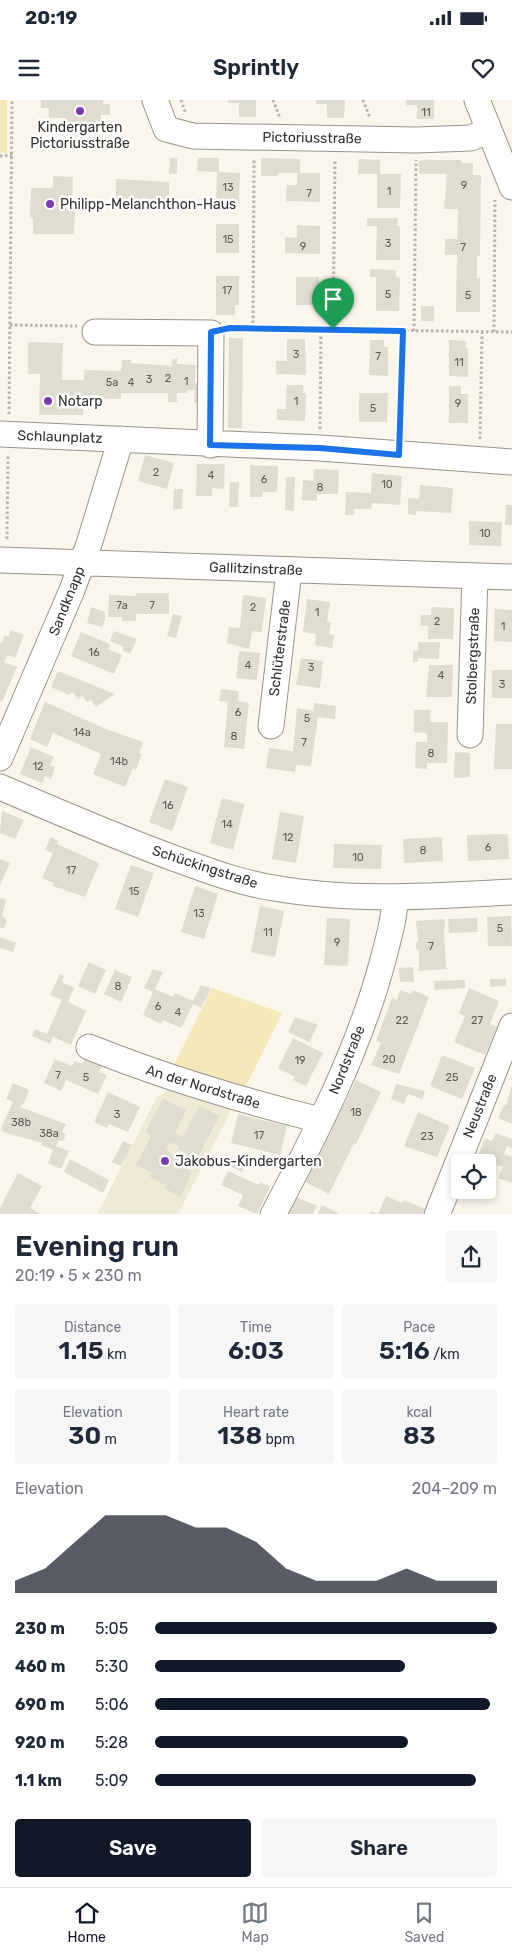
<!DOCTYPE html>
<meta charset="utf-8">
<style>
:root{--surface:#fff;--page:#f6f6f7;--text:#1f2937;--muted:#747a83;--line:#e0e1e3;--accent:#111827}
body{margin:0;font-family:Rubik,sans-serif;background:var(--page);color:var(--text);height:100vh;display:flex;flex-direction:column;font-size:19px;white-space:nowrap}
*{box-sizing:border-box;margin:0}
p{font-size:16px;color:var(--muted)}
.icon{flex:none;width:28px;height:28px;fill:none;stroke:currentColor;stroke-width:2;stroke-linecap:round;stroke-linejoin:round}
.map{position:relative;height:1114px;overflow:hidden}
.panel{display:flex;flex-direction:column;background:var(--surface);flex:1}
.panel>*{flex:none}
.controls{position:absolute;left:451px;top:1054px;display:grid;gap:10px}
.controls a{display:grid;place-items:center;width:45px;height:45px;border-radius:5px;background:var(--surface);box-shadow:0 2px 8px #0003;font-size:25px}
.pin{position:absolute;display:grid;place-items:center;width:42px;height:42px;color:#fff;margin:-51px -21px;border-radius:50% 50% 50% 0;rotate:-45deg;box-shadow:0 0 5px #0007}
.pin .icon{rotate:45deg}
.round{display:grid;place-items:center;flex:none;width:52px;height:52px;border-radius:5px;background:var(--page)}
.head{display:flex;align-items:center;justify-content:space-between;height:85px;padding:0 15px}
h1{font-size:28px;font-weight:600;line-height:38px}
.metrics{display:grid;grid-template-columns:repeat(3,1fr);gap:8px;height:85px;padding:5px 15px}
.metrics div{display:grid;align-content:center;border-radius:5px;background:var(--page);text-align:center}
.metrics b{font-size:25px;font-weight:600}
.metrics small{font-size:14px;font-weight:400}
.metrics p{font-size:14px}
.chart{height:140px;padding:10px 15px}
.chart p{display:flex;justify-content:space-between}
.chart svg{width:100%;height:90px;margin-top:5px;fill:var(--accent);opacity:.7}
.action{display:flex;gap:10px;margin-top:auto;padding:10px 15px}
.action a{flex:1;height:58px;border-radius:5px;background:var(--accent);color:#fff;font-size:20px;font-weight:600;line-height:58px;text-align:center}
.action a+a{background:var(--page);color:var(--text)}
ul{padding:0 15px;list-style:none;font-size:16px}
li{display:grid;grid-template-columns:80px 60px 1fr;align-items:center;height:38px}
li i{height:12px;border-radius:6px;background:var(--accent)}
.status{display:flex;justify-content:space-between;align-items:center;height:35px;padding:0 25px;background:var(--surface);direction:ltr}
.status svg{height:14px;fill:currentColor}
header{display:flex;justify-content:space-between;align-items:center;height:65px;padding:0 15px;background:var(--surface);font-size:22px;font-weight:600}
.tabs{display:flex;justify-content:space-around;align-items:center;height:70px;border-top:1px solid var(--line);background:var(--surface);font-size:14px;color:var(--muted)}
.tabs a{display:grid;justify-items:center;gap:2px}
.tabs .current{color:var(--accent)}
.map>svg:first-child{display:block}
.built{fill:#efead6}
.green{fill:#f5e9ba}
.building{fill:#dfdcd0}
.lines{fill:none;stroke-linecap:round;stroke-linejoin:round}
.minor-casing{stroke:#97958a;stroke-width:27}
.path{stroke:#b8b5ac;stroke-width:3;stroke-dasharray:2.5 2.5;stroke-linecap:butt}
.minor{stroke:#fff;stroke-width:25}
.route-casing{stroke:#fff;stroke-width:10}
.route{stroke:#1a73e8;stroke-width:6}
.poi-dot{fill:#7a3db2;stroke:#fff;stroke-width:2}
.labels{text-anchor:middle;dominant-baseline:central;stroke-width:5;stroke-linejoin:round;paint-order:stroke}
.number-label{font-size:11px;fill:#5e5c56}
.poi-label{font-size:14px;fill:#33322d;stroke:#fff;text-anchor:start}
.street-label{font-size:14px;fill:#33322d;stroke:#fff}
</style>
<div class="status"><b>20:19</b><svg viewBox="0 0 49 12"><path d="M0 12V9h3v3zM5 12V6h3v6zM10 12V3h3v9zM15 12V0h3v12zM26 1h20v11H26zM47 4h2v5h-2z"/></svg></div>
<header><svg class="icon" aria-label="menu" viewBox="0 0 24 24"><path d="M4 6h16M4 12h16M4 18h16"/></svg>Sprintly<svg class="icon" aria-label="heart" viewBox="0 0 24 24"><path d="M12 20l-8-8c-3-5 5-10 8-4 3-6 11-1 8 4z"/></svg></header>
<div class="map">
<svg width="512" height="1115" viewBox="0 0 512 1115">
<rect width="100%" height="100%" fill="#faf6eb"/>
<path class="built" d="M168,990L233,1007L178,1114L97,1115L156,998Z"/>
<path class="green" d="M0,0H7V53H0Z
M212,888L282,913L244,990L171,971Z"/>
<path class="building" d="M41,0H103V4H110V15H101V25H64V18H49V8H41Z
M228,0H256V17H239V3H228Z
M316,0H345L344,18H327V4H316Z
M406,0H434V19H417V5H406Z
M170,58H177V74H169Z
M198,58H219V72L240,73L239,101H216L217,72L197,71Z
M261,58L300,59V73H320V102L286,101L287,85H297V73H278V76H261Z
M359,59L380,60V74H401L400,108H377V74H358Z
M425,60H461V63H473V75H481L480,156H477V178H480V212H456L457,155H445V139H457L458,109H444L447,74H419V61Z
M53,76L73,77L72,101H69V107H75L74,134H33V118L30,117L31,88H53Z
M116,79L169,82V100L146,99V103H116Z
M367,118H398L397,126H400V160H376L377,126H367Z
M216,124H239V153H216Z
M297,125L320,126V154L285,153V137L297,138Z
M370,169L396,170V177L400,178L399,211H376V177H370Z
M216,176H239V205H235V215H216Z
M296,177H319V205H296Z
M421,206H434V221H421Z
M229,238H243L242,328H228Z
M287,239H305L306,275L276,274V261H287Z
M370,240H384V247H388V276L369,275Z
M449,240L466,241V248H468V277L449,276Z
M28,242L63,243L62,280H84V270L121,271L122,260H131V263L172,266V260L177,258V264L196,265L195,283H204L203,303H194L195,290H188L187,293H177V302H168V293H121V299L84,298L83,315H39L40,274H28Z
M287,285H303V293H306L305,321L277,320V309H286Z
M449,286H461V294H468V323H449Z
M359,293H388L387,322H359Z
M145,355L174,363L167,389L138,381Z
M197,364H225L224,389L212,388V396H196Z
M250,365L278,366L277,392H263L262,397H250Z
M314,369L339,370L338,394H317V401L302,400L303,380L313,381Z
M372,373L402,376L400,405L372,403L371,409H354V415H345L346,392L371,393Z
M286,377H295L294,411L285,410Z
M230,382H239L238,407H229Z
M420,385L453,388L451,413L416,411V415L408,414V398L419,399Z
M174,389H183L182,409H173Z
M506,405H512V425H505Z
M469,421L502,422L501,446L469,445Z
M136,493H169V514H136V521H122V517H108L109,495L136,496Z
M243,495L266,498L262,532L252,531L249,549L227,543L229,527L240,528Z
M307,499L330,502L327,522H331L329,534L334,535L332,548L315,545L316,534L303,532Z
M91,507L105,512V520L102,527L87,523Z
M431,507L454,508L453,539H428V526H420L421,515H431Z
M495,509L512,510V542L494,541Z
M173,514L182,516L176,538L167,536Z
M11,530L24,535L15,558L8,555L4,562L17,567L2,602L0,601V542L2,543L5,535L8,537Z
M114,531L137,539L130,554L122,550L124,547L110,541Z
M81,532L110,544L108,549L122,555L114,574L71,556Z
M418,542H440L439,559L418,558V562H413V551H418Z
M239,551L260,553L257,580L236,578Z
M301,558L323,561L320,588L296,585Z
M429,565H453L452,597H426Z
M492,570H512V598H492Z
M58,571L115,594L96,607L91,600L87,602L82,596L78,599L73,592L69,595L51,587Z
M221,589L239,591L238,601L249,603L244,649L224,647L228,602L219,601Z
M45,602L106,629L143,642L139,653L142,654L136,670L133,668L125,687L93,674L101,654L53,633L47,647L30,639Z
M314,603L336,606L335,619L318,617L311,666L296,665L295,672L266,668L269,648L293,651L297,608L313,611Z
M414,610H431L430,622H448L447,663H427V669L415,668L416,642H427V633L414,632Z
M496,624H512V669H494Z
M31,647L54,657L50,665L55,667L51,679L45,676L42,683L20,674Z
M455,652L470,653V677L454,678Z
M165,679L188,687L172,731L149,722Z
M222,698L245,704L233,750L210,743Z
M2,711L24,720L15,739L0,733Z
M280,712L304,716L296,763L272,759Z
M508,734L509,759L468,761L467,735Z
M51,737L58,741L57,744L99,763L85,797L53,786L54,783L42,778L53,753L45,750Z
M442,737L443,761L404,763L403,739Z
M334,744L382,745L381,769L333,768Z
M0,759L10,763L0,785Z
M131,765L154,773L138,817L115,809Z
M195,786L218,794L204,839L181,832Z
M0,798L6,800L2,815L7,821L4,828H0Z
M260,806L284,811L275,857L251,852Z
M511,816L512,846H488L487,817Z
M327,818L350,819L348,866L324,865Z
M477,818L478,832L449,833L448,819Z
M445,819L444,833L446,867L448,869L419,871V849L416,850V842H418L416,821Z
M0,837L16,843L13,852L0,848Z
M89,862L106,870L95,894L78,886Z
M413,867L414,882H400L399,868Z
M153,869L163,872L155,889L173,897L175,893L193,901L201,885L211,888L201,908L193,904L181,928L163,920L161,924L143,915L153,892L144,888Z
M115,870L132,877L121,902L104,894Z
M60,874L64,876L62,882L74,888L68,902L86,911L71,945L53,937L50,944L32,936L35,929L47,934L62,900L50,895Z
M490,879H506V886L490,887Z
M465,880V888L435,890L434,881Z
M469,888L499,901L490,924L497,927L485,955L454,942L465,916L459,913Z
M400,890L411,894L413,890L429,897L399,974L371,965L381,943L376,941L392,898L397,900Z
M295,917L318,925L309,942L288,932Z
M293,938L323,953L306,986L293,980L295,977L278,968Z
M442,955L475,968L462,999L430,986Z
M85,958L102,966L99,972L107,975L98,994L66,980L61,991L44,983L55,959L72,966L75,961L82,964Z
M356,980L381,992L356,1044L354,1043L329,1094L305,1082Z
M13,983L29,990L24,1003L20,1007L66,1024L62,1032L66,1034L63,1041L59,1040L56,1046L69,1051L61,1069L48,1063L53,1050L41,1045L42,1043L3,1032L1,1028L13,1002L6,999Z
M396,984L425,991L422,999L408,994L404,1004L391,999Z
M512,985V1024L498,1018L504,1005L506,1006Z
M108,992L140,1007L128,1032L109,1024L107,1028L94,1022Z
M163,999L186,1010L175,1033L183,1037L199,1006L219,1016L197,1059L178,1049L179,1046L170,1042L166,1049L192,1073L180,1097L164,1088L165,1085L150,1077L152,1073L136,1065L151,1037L145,1032Z
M418,1012L450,1026L437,1057L404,1046Z
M238,1014L287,1026L280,1055L231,1043Z
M496,1033L512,1039V1048L507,1046L504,1054L512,1057V1083L498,1078L503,1067L477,1058L485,1038L492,1041Z
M123,1041L132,1045L121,1066L112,1062Z
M226,1055L246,1064L242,1072L223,1063Z
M70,1059L109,1080L103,1093L64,1072Z
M228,1071L259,1085L260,1082L270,1087L257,1114L238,1106L243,1095L221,1085Z
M18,1073L42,1086L30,1108L42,1115H0V1108Z
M386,1096L402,1103L404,1100L425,1109L422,1115H369L371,1111L378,1114Z
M296,1097L317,1106L312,1115H285Z
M322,1105L342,1115H317Z"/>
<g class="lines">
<g class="minor-casing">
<path id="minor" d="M155,0L166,29L193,36L416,40L471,38L489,30
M477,0L512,87
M95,232L211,233L210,345
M0,334L320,348L512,362
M0,460L512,477
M271,626L289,471
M470,635L475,476
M0,658L72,490L89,444L121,339
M0,687C58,712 116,737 176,759C207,770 240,783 274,788C353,802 432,796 512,792
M89,947C166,978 240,1000 320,1020
M273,1115C316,1033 359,950 383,860C388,839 395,819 395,797
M437,1115L512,926"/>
</g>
<path class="path" d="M181,0L186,14
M273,0L280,18
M363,0L370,18
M0,56L12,55
M10,225L77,226
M231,228L512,232
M253,228L254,58
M333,229L335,60
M414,231L416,60
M494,232L495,100
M9,314L12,0
M320,329L321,229
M399,333L403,231
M480,339L482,233
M7,439L8,356"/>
<use href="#minor" class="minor"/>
</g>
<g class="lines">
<g class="route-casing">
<path id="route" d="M230,228L403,231L399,355L320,348L210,345L211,232Z"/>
</g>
<use href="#route" class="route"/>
</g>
<g class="poi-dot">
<circle cx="80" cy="11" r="5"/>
<circle cx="50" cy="104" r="5"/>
<circle cx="48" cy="301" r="5"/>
<circle cx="165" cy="1061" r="5"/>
</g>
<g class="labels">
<g class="number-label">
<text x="426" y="12">11</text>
<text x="464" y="85">9</text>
<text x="228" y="87">13</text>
<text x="389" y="91">1</text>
<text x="309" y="93">7</text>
<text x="228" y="139">15</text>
<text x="388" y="143">3</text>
<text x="303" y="146">9</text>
<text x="463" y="147">7</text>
<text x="227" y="190">17</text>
<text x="388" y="194">5</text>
<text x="468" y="195">5</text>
<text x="296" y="254">3</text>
<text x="378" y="256">7</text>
<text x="459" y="262">11</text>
<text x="168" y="278">2</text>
<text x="149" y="279">3</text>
<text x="186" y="281">1</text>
<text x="112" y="282">5a</text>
<text x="131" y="282">4</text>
<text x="296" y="301">1</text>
<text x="458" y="303">9</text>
<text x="373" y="308">5</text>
<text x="156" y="372">2</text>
<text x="211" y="375">4</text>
<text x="264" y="379">6</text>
<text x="387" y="384">10</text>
<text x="320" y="387">8</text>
<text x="485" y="433">10</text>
<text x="122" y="505">7a</text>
<text x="152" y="505">7</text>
<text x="253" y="507">2</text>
<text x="317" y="512">1</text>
<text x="437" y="521">2</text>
<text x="503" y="526">1</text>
<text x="94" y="552">16</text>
<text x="248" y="565">4</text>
<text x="311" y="567">3</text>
<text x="441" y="575">4</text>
<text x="502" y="584">3</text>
<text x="238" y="612">6</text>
<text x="307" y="618">5</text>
<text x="82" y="632">14a</text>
<text x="234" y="636">8</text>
<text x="304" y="642">7</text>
<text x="431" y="653">8</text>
<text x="119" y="661">14b</text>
<text x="38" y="666">12</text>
<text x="168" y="705">16</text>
<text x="227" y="724">14</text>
<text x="288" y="737">12</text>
<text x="488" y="747">6</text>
<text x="423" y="750">8</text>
<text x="358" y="757">10</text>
<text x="71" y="770">17</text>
<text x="134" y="791">15</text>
<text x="199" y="813">13</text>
<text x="500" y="828">5</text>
<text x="268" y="832">11</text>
<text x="337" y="842">9</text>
<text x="431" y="846">7</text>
<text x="118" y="886">8</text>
<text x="158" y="906">6</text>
<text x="178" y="912">4</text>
<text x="402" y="920">22</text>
<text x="477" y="920">27</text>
<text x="389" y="959">20</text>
<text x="300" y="960">19</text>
<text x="58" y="975">7</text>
<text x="86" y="977">5</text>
<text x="452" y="977">25</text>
<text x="356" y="1012">18</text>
<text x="117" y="1014">3</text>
<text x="21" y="1022">38b</text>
<text x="49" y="1033">38a</text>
<text x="259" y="1035">17</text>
<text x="427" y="1036">23</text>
</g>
<g class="poi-label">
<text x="80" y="27" text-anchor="middle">Kindergarten<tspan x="80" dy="16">Pictoriusstraße</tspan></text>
<text x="60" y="104">Philipp-Melanchthon-Haus</text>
<text x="58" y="301">Notarp</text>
<text x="175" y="1061">Jakobus-Kindergarten</text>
</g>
<g class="street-label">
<text transform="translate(312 38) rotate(1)">Pictoriusstraße</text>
<text transform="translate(60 337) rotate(2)">Schlaunplatz</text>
<text transform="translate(256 469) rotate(2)">Gallitzinstraße</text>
<text transform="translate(67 501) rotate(-68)">Sandknapp</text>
<text transform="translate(280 548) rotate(-83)">Schlüterstraße</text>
<text transform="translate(473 556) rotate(-88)">Stolbergstraße</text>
<text transform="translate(205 767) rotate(18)">Schückingstraße</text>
<text transform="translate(347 960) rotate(-68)">Nordstraße</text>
<text transform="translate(203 987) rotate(17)">An der Nordstraße</text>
<text transform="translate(480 1006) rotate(-68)">Neustraße</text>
</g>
</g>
</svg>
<div class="controls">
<a><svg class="icon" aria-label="locate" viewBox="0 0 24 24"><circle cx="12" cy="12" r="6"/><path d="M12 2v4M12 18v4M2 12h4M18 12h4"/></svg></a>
</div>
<div class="pin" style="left:333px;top:229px;background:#1e9e55"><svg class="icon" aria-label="arrive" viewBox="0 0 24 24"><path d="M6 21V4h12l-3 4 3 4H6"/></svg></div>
</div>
<section class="panel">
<div class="head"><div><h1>Evening run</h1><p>20:19 · 5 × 230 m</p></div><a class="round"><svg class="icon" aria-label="share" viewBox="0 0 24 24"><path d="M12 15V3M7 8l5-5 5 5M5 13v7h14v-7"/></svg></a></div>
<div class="metrics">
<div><p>Distance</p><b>1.15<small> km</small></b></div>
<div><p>Time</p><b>6:03</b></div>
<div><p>Pace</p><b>5:16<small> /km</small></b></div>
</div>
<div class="metrics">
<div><p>Elevation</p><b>30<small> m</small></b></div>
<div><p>Heart rate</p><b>138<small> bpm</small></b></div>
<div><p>kcal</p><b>83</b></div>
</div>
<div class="chart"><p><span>Elevation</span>204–209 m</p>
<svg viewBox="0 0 160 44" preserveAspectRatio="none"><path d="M0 44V38L10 32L20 19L30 6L40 6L50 6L60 12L70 12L80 19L90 32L100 38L110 38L120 38L130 32L140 38L150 38L160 38V44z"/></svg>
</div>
<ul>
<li><b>230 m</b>5:05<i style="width:100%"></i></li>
<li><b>460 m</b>5:30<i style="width:73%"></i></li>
<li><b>690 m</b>5:06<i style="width:98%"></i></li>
<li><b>920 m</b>5:28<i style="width:74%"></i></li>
<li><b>1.1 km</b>5:09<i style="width:94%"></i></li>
</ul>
<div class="action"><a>Save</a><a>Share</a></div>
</section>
<nav class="tabs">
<a class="current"><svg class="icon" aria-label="home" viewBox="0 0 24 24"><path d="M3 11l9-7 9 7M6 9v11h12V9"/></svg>Home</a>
<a><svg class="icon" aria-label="map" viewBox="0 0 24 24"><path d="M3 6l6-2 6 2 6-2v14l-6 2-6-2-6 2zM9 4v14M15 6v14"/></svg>Map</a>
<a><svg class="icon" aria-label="saved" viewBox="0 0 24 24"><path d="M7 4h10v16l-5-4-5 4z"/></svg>Saved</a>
</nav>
